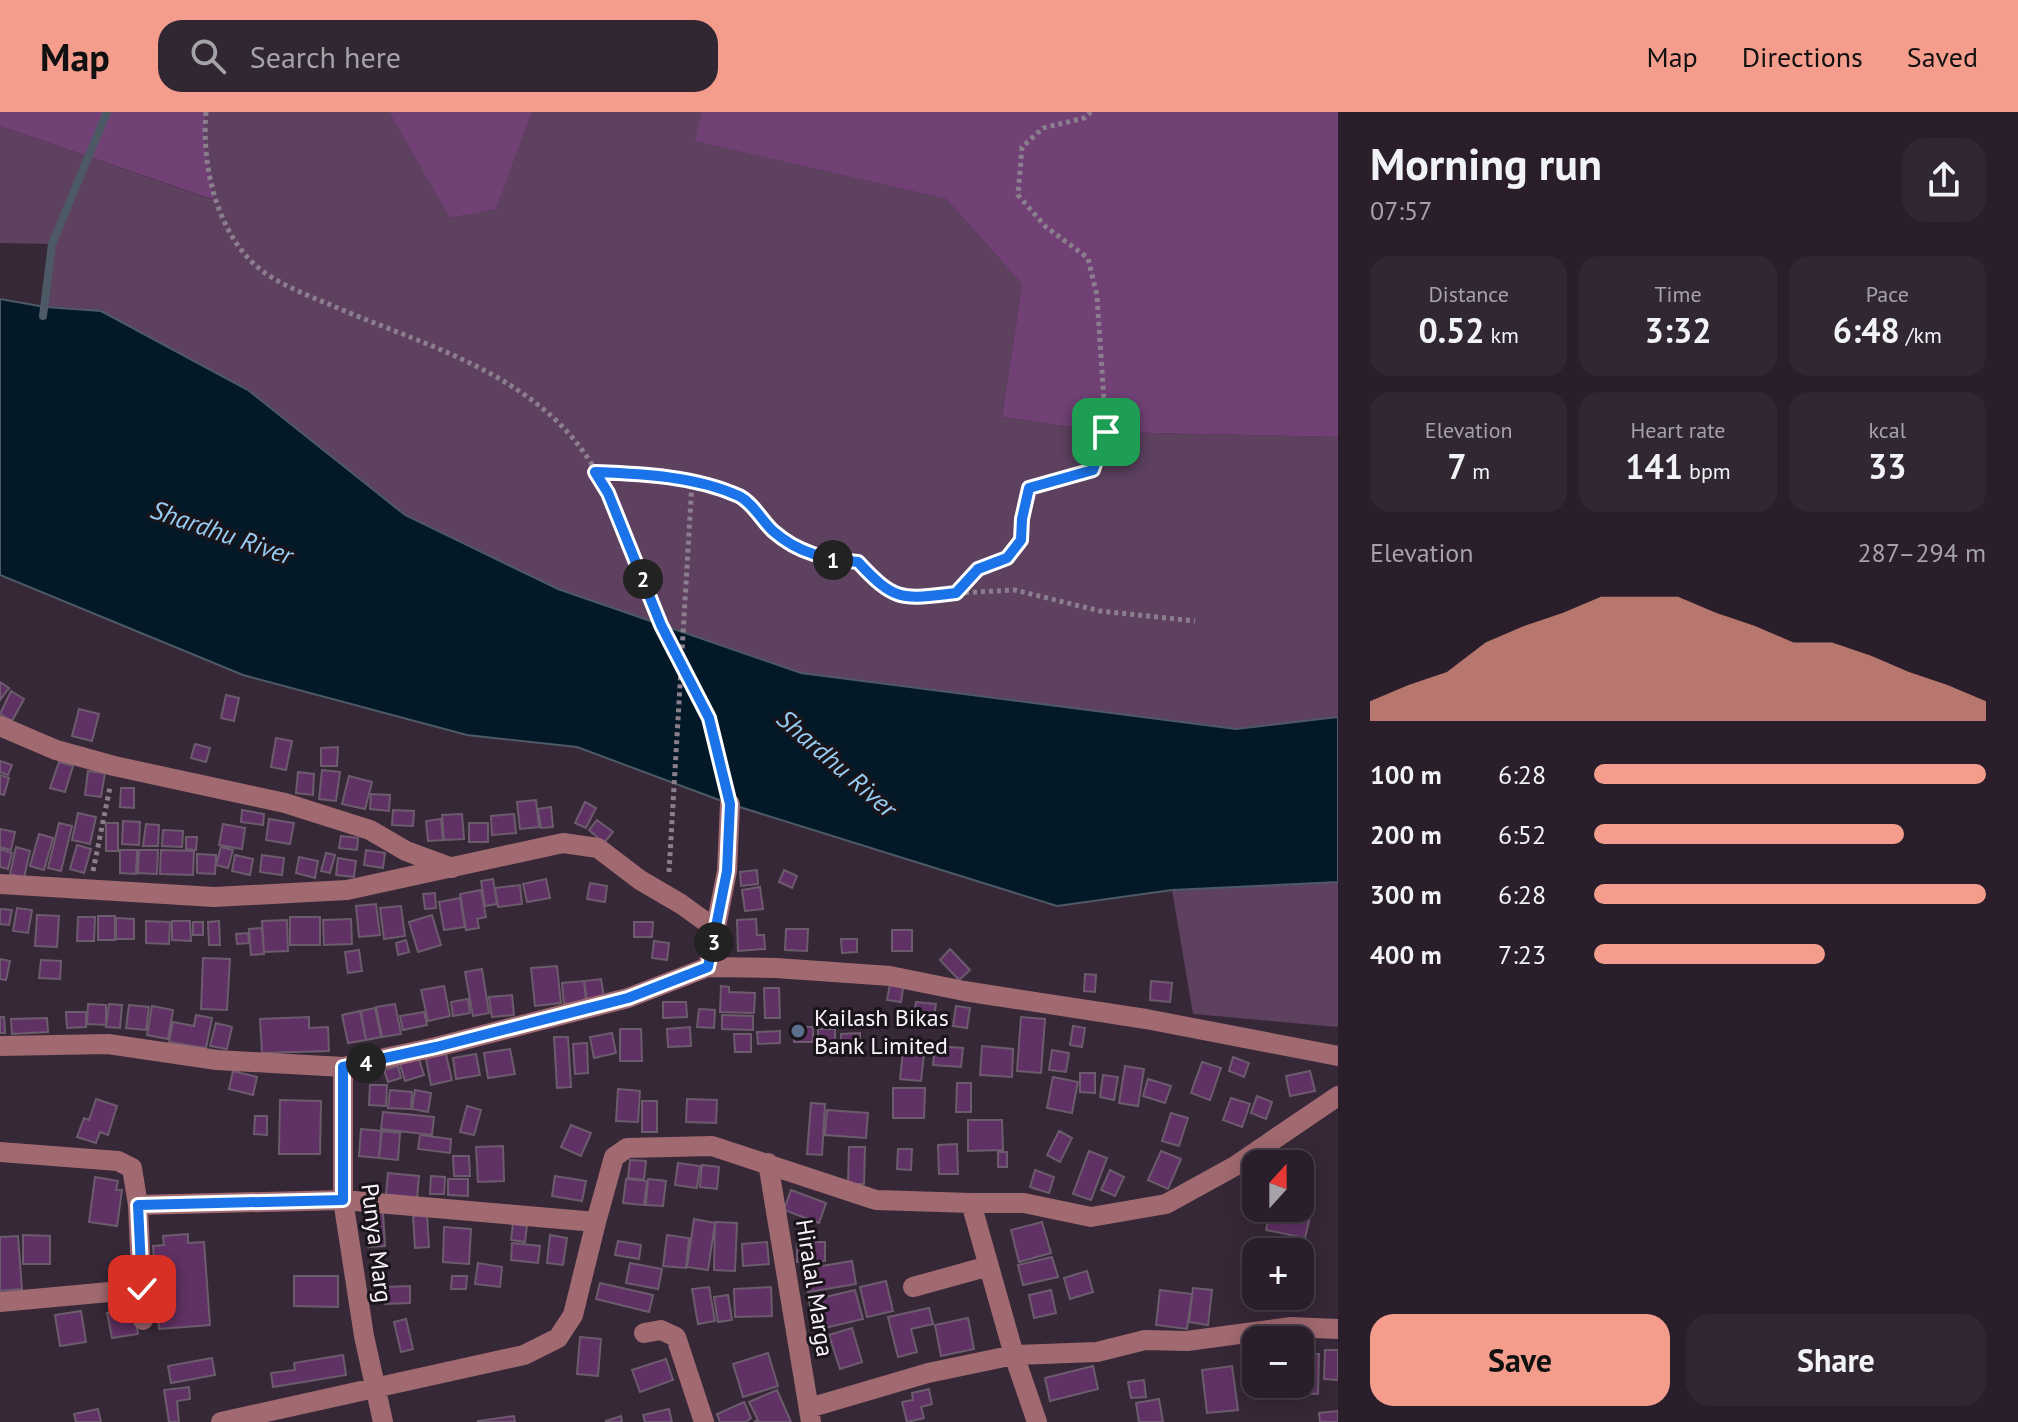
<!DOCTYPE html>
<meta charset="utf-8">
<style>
:root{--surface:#291e2a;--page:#312732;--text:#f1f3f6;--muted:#a5a2a8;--line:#453c47;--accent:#f49d8d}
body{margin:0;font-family:"PT Sans",sans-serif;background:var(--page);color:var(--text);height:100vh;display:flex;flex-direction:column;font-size:30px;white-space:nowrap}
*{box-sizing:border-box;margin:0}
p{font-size:26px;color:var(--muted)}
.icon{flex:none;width:44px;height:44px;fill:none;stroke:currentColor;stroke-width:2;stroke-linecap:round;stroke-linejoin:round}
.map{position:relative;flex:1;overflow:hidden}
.drawer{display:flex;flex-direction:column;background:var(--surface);width:680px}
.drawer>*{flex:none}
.needle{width:52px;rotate:21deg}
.fabs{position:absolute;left:1242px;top:1038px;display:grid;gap:16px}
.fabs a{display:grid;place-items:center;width:72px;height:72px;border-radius:16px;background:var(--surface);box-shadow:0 4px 20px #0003,0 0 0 2px var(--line);font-size:40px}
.pin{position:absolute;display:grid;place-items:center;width:68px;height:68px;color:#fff;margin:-34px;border-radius:16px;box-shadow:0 4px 12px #0006}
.km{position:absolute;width:40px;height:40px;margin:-20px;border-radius:50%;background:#222;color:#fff;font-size:22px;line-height:40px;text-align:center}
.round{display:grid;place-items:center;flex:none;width:84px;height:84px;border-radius:24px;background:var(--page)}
.head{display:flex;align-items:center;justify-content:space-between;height:136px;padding:0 32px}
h1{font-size:44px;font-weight:800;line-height:60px}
.metrics{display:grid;grid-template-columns:repeat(3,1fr);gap:12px;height:136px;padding:8px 32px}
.metrics div{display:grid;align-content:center;border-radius:20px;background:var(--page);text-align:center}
.metrics b{font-size:34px;font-weight:800}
.metrics small{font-size:22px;font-weight:400}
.metrics p{font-size:22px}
.chart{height:224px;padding:16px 32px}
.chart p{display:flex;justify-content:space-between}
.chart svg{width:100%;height:144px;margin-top:8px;fill:var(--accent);opacity:.7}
.cta{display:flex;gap:16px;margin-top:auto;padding:16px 32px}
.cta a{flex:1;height:92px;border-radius:24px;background:var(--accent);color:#111;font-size:32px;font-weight:800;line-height:92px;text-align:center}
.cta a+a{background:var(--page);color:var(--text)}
ul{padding:0 32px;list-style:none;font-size:26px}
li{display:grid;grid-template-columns:128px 96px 1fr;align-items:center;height:60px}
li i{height:20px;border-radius:10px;background:var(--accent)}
header{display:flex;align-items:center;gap:48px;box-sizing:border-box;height:112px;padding:0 40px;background:var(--accent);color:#111}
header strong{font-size:38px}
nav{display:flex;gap:44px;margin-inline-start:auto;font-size:28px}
.search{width:560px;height:72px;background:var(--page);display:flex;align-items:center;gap:20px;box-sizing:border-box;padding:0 28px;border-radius:24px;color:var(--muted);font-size:30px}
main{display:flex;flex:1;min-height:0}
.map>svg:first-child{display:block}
.green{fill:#5d415f}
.forest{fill:#714175}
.water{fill:#031927;stroke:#4d5a66;stroke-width:2}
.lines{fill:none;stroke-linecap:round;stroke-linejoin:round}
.stream{stroke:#4d5a66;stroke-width:8}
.building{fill:#603164;stroke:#6c5b6d;stroke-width:2}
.path{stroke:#8c7f8d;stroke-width:5;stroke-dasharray:4 4;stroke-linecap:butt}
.minor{stroke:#a16970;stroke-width:20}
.route-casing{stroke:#fff;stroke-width:16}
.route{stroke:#1a73e8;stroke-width:10}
.service-dot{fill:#5c6f8a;stroke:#1a141b;stroke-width:3}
.labels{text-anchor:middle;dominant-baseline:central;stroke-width:6;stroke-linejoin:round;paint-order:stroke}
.poi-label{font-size:24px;fill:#faf0fa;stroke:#1a141b;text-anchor:start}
.street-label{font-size:24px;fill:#faf0fa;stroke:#1a141b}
.water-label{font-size:26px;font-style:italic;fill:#96ccf2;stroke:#1a141b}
</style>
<header>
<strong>Map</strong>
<div class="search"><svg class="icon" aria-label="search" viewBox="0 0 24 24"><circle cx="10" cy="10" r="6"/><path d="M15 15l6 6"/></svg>Search here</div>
<nav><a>Map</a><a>Directions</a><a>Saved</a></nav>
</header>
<main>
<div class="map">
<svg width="1338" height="1310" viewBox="0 0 1338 1310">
<rect width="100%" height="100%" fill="#372838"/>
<path class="green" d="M206,0H389L451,106L496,96L532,0H702L696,29L946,87L1022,172L1002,305L1106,320L1338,325V605L1236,617L801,561L558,477L405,403L248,278L101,199L45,195L51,132L0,131V14L213,88L204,25Z
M1338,770V915L1193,902L1172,778Z"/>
<path class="forest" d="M0,0H206L204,25L214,88L0,14Z
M389,0H532L496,97L450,106Z
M702,0H1338V325L1106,320L1002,305L1022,172L946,87L695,29Z"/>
<path class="water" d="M0,187L45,195L101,199L248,278L405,403L558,477L801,561L1236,617L1338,605V770L1172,778L1057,794L730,692L577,635L467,623L243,563L0,463Z"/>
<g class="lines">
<path class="stream" d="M43,204L52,132L107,0"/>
</g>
<path class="building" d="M0,570L9,576L0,588Z
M11,579L24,587L12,609L0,602Z
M226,583L239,586L234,609L221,606Z
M79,597L99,602L92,629L72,624Z
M276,626L292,629L286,658L271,655Z
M195,632L210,636L206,650L191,646Z
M338,635L337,654H321V636Z
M0,649L12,653L8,663L0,660Z
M59,650L73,654L65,680L50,676Z
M322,658L340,660L336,689L319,687Z
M88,659L105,661L101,685L85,683Z
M298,660L314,662L313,683L296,681Z
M0,663L9,666L4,683L0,682Z
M349,664L372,670L365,697L342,692Z
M121,676H134V696L120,695Z
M371,682L390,683L389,699L370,697Z
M536,688L539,715L520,717L517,690Z
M585,690L596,696L586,716L575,711Z
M551,695L553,715L541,716L538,697Z
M242,698L264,702L263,713L241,710Z
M393,698L414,699L413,714L392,713Z
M78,701L96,705L90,732L72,728Z
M462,702L464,727L444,728L442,703Z
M514,702L516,721L492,723L491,704Z
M269,707L294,711L290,732L266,728Z
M441,707L443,728L428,729L426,709Z
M597,708L613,720L604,731L589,718Z
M123,709L140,710L139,733L122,732Z
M59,711L72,714L61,759L48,756Z
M106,711H118V739H106Z
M469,711H488V730H469Z
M146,712L159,713L158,734H143Z
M223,712L245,716L242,737L219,733Z
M0,717L15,720L11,738L0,735Z
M163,718L183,719L182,735L162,734Z
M39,722L53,726L44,758L30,754Z
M341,724L358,726L357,738L339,736Z
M186,725H197L196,738L186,737Z
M77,733L91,737L84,761L70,757Z
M16,735L30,739L24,766L10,762Z
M221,735L233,738L228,756L216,753Z
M0,737L12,741L8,757L0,755Z
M120,738H137L136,762L120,761Z
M139,738H158L157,762L138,761Z
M161,738L194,739L193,763L160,762Z
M366,738L385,741L383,756L364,753Z
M326,741L335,743L330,761L321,759Z
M197,742L216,743L215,762L197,761Z
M235,743L253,747L250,763L232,759Z
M262,743L284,746L282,763L260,760Z
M299,745L318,749L315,766L296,761Z
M338,746L356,749L354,765L336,763Z
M757,758L758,772L741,774L740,760Z
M784,758L797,764L792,776L779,770Z
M493,767L497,792L485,794L481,769Z
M546,767L550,786L527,790L523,772Z
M590,771L607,774L605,790L587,787Z
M520,773L522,792L498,795L495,776Z
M760,775L763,797L745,799L742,778Z
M481,778L486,805L477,807L479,816L466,818L460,782Z
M435,781L436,796L425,797L423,782Z
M460,786L465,815L444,818L439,790Z
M376,792L380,823L359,825L356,794Z
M401,794L405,824L384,827L380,796Z
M17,796L32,798L28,821L13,819Z
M0,797L12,798L9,813L0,812Z
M37,803L59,804L57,835L35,834Z
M432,803L441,833L418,840L409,810Z
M98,804H115V828H98Z
M78,805H95L94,829H77Z
M290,805H320V833H290Z
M116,806L134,807V827H116Z
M351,807L352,832L324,833L323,808Z
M756,807L757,823H764L765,837L738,839L737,808Z
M287,808L288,839L264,840L262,809Z
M146,809L170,810L169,832L146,831Z
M172,809H190L191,829L172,828Z
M219,809L220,833H209L208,810Z
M193,810H203V823H193Z
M634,810H653L652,825H634Z
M262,816L264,842L251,843L249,817Z
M786,817H808L807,839L785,838Z
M892,818H912V839H892Z
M248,821L249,831L237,832L236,822Z
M841,827H857V840L842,841Z
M406,828L409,840L398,843L396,831Z
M654,829L669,831L667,848L652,846Z
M950,837L970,858L959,868L940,848Z
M359,838L362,859L348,861L345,840Z
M203,846L230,847L227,898L201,897Z
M0,847L10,849L6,868L0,867Z
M41,848L61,849L60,867L39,866Z
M557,854L561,891L535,894L531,856Z
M482,857L489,901L473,904L465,860Z
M1085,862L1096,863L1095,880L1084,879Z
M601,867L604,886L587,889L584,869Z
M891,867L904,869L901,890L887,888Z
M584,869L586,889L564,892L562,871Z
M1151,869L1172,871L1170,890L1150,888Z
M444,874L450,904L428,909L421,878Z
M721,874L729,875V880L755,881L754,901L720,900Z
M764,876H779L780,906H765Z
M512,883L514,903L492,905L489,885Z
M468,887L470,901L453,904L451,890Z
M663,890H686L687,905L663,906Z
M916,890L936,892L934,905L914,903Z
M88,892L106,893V913L87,912Z
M109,892L122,893L120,916L106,915Z
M395,892L401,922L382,925L376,895Z
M129,893L149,895L146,918L126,916Z
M152,894L173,898L168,927L147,923Z
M956,894L970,896L967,916L953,914Z
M375,896L381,925L366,928L361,899Z
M699,897L715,898L714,916L697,915Z
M360,899L366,928L348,931L342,903Z
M66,900H86V915L67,916Z
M424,900L427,913L403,918L400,904Z
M196,903L212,906L206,936L169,930L173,910L194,914Z
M722,903L753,904V918L722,917Z
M0,905H4L5,921H0Z
M309,905V916L328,915L329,939L262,941L260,907Z
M1021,905L1045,907L1041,961L1017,959Z
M47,906L48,920L12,922L11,907Z
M216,911L232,915L227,937L210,934Z
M1073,914L1085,916L1082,935L1070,933Z
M690,915L691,934L668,935L667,917Z
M794,915H813V930H794Z
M620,917H641L642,949H620Z
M818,917H835V931H818Z
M780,919V931L758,932L757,920Z
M612,921L616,941L594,946L590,925Z
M860,921V939L841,940V922Z
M734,922H751V940H735Z
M554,925H568L571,975L557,976Z
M587,931L588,961L575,962L573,932Z
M935,934L963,936L961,955L933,953Z
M982,934L1013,937L1012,965L980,963Z
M510,937L515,962L488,966L484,941Z
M445,938L452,968L431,973L425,942Z
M1052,938L1069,941L1066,960L1049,958Z
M903,939L924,942L921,969L900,967Z
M476,942L480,963L456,967L453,946Z
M1233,945L1249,951L1244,965L1229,959Z
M419,947L424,963L405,969L400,952Z
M1202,950L1221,956L1210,988L1191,981Z
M398,954L401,966L388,970L384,958Z
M1125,954L1144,957L1138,994L1119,991Z
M233,959L257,965L253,983L229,977Z
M1310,959L1315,979L1290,984L1286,964Z
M1080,961H1095V981L1080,980Z
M1103,963L1118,965L1114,988L1100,985Z
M1053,965L1078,970L1072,1001L1047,996Z
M1148,967L1171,974L1165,991L1143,984Z
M957,971H971V1000H956Z
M370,973H387L386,994L369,993Z
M893,976H925L924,1006H893Z
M618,977L640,979L638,1010L616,1009Z
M390,978L412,980L411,997L388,996Z
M415,978L431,981L428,1000L412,997Z
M1257,984L1272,990L1266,1007L1251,1001Z
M1231,986L1250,992L1242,1015L1223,1008Z
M96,987L117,994L108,1023L100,1020L96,1031L77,1025L84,1006L89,1008Z
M687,987L717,988L716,1011L686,1010Z
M280,988L321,989L320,1042H279Z
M642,989H657V1020H642Z
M811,991L825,992L822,1043L807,1042Z
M467,994L481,998L474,1023L460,1020Z
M827,998L868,1001L866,1026L825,1023Z
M383,1000L434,1005L432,1023L381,1017Z
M1171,1001L1188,1006L1179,1034L1162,1029Z
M255,1004H267V1023L254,1022Z
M968,1008H1002L1003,1038L968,1039Z
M571,1013L591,1021L581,1044L561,1035Z
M361,1017L381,1019L379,1046L359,1044Z
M382,1019L400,1021L398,1048L379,1046Z
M1059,1019L1072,1026L1060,1050L1047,1043Z
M420,1023L451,1027L450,1041L418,1037Z
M957,1032L958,1062H939L938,1033Z
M503,1034L504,1069L478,1070L476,1035Z
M849,1035H865L864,1072H848Z
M898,1037H912L911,1058L897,1057Z
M1089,1039L1107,1046L1091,1088L1073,1082Z
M1161,1039L1181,1047L1168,1077L1148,1068Z
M998,1040H1007V1055H998Z
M453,1044H469L470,1064H454Z
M630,1048L646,1049L644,1068L628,1066Z
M678,1051L700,1054L697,1076L675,1073Z
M702,1053L719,1055L717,1077L700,1075Z
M1035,1058L1054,1065L1049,1081L1030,1075Z
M1110,1058L1124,1065L1115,1084L1101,1078Z
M388,1061L419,1064L417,1086L386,1083Z
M431,1064L445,1065L444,1082H430Z
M555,1064L586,1069L582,1089L552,1084Z
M95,1065L118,1069L116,1078H122L117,1114L89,1110Z
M448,1067H468V1084L448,1083Z
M626,1067L647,1069L644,1093L623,1091Z
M648,1067L666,1069L663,1094L646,1093Z
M791,1078L826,1091L819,1111L784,1098Z
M1270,1098L1310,1105L1305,1126L1266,1118Z
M383,1100L385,1134L368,1135L366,1101Z
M427,1103L429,1135L415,1136L413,1104Z
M694,1107L715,1111L708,1158L687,1155Z
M715,1110L737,1111L735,1159L714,1158Z
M1042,1110L1051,1141L1019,1150L1011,1118Z
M513,1112L527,1114L525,1130L511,1128Z
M444,1115L471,1117L469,1152L443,1150Z
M188,1122V1131L204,1130L210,1213L159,1217L153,1134L164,1133L163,1124Z
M23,1123L50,1124V1152H23Z
M550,1123L567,1126L563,1153L547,1151Z
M667,1123L689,1126L686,1156L663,1154Z
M18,1124L22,1177L0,1179V1125Z
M618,1129L641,1133L639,1147L615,1143Z
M767,1130L769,1152L743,1154L742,1132Z
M797,1130H825V1149L797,1150Z
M512,1131L540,1134L538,1151L511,1148Z
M1052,1145L1058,1165L1023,1173L1018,1153Z
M852,1149L856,1172L808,1180L804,1157Z
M478,1151L502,1155L500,1175L475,1172Z
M630,1151L662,1157L658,1177L626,1171Z
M1087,1159L1093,1180L1070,1187L1064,1166Z
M294,1164H338V1195L294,1194Z
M452,1164H467L466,1177H451Z
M886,1169L893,1199L867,1205L860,1175Z
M600,1171L653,1183L649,1200L596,1187Z
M410,1174V1191L385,1192L384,1175Z
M709,1175L715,1209L698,1212L692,1177Z
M771,1175L772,1204L735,1205L734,1177Z
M1193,1176L1212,1178L1208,1213L1189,1210Z
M855,1178L863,1207L816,1218L809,1189Z
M1051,1178L1056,1201L1034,1206L1029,1183Z
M1160,1178L1192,1182L1187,1217L1156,1213Z
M728,1183L732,1208L718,1210L714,1185Z
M134,1196L138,1222L112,1226L107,1201Z
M929,1196L933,1212L911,1217L917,1240L898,1245L888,1205Z
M81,1199L86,1230L60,1234L55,1203Z
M968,1206L974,1237L941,1244L935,1213Z
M406,1207L413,1237L401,1240L394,1210Z
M852,1216L862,1250L840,1257L829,1223Z
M580,1225L601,1227L598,1264L577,1262Z
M1325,1238H1338V1268L1324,1267Z
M768,1241L778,1274L743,1285L733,1252Z
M1300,1242H1319L1318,1282L1292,1281V1272H1300Z
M343,1243L346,1263L273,1275L271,1261L295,1258L294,1251Z
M212,1246L215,1263L171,1271L168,1254Z
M666,1247L673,1268L640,1280L632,1258Z
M1093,1254L1098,1277L1050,1289L1045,1266Z
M1232,1254L1238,1298L1207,1301L1202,1258Z
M1144,1268L1146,1285L1131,1286L1128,1270Z
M189,1275L190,1287L177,1289L179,1310H169L164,1278Z
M929,1277L932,1292L921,1295L924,1306L907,1310L902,1290L913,1288L912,1281Z
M777,1278L791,1310H754L758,1308L749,1290Z
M1159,1287L1163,1310H1139L1136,1291Z
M744,1290L751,1306L746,1310H720L717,1302Z
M98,1297L101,1310H76L74,1302Z
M669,1297L672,1310H645L643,1303Z
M1338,1299V1310H1320L1319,1301Z
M514,1304L515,1310H478V1309Z
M621,1304L622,1310H606V1309Z"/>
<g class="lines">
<path class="path" d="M206,0C201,55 218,130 268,163C288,176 312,185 333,194C414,229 511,255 571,324C616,376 634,448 660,510C674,543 698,573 709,607C717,628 720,651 725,672
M595,360C643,362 695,364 739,384C753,391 762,409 773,419C799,442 826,447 858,450L884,478L912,486L956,481L978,457L1007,446L1021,428L1022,407L1029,376L1093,358L1106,320L1097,184L1088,146L1046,115L1018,83L1022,35L1043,16L1084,6L1091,0
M957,481L1015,478L1100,499L1195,509
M93,759L110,675
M669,760L692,370"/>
<path class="minor" d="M0,614L56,638L114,654L285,691L370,718L406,739L452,756
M0,772L214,785L347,778L563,731L598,736L640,768L681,792L717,818
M708,855L727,759L730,692
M0,934L108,932L217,948L343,955L436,935L628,886L708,855L776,856L890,864L964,879L1146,907L1338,944
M343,955V1088L364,1224L383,1310
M0,1040L118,1049L132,1056L138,1093L343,1088L596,1110L614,1045L627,1036L712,1034L876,1088L971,1091
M768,1051L811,1310
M138,1093L143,1208
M913,1175L989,1154
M0,1190L142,1177
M644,1221L661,1218L676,1225L704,1310
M809,1296L928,1261L1014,1243L1097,1240L1145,1228L1187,1229L1291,1215L1338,1217
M221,1310L524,1243L558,1226L573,1203L596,1110
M1037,1310L1014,1243L971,1091H1024L1091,1105L1166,1092L1235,1054L1338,984"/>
</g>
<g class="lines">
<g class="route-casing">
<path id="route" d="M142,1177L138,1093L343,1088V955L436,935L628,886L708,855L727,759L730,692L709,606L661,513L608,381L595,360C643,362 695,364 739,384C753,391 762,409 773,419C799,442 826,447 858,450C896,491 902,487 956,481L978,457L1007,446L1021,428L1022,407L1029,376L1093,358L1106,320"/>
</g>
<use href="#route" class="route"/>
</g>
<circle class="service-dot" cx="798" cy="919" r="8"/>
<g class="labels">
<g class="poi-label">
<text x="814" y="905">Kailash Bikas<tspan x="814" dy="28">Bank Limited</tspan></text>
</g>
<g class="street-label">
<text transform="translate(377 1131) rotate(83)">Punya Marg</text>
<text transform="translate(815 1176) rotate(81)">Hiralal Marga</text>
</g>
<g class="water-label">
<text transform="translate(222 420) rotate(19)">Shardhu River</text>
<text transform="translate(837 651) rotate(41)">Shardhu River</text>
</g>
</g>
</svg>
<div class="fabs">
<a><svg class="needle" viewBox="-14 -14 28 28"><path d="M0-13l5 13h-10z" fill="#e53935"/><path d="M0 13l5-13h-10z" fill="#a5a2a8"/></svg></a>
<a>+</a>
<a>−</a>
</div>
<div class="pin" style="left:1106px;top:320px;background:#1e9e55"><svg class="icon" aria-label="arrive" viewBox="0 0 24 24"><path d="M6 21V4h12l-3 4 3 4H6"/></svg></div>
<div class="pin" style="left:142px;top:1177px;background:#d93025"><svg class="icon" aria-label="check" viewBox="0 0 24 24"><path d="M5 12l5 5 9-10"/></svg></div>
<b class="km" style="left:833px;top:448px">1</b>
<b class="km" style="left:643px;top:467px">2</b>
<b class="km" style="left:714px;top:830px">3</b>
<b class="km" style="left:366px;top:951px">4</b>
</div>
<section class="drawer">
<div class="head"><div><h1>Morning run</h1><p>07:57</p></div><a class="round"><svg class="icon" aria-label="share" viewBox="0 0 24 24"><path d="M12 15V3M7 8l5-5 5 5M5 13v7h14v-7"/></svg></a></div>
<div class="metrics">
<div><p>Distance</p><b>0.52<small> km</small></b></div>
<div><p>Time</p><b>3:32</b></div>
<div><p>Pace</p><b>6:48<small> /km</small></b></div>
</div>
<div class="metrics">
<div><p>Elevation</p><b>7<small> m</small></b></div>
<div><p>Heart rate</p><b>141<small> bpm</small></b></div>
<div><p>kcal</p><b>33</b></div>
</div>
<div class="chart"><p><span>Elevation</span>287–294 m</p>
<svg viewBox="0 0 160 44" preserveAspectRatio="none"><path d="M0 44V38L10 33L20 29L30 20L40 15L50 11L60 6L70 6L80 6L90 11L100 15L110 20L120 20L130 24L140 29L150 33L160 38V44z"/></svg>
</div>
<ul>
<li><b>100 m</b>6:28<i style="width:100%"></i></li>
<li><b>200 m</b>6:52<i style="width:79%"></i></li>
<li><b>300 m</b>6:28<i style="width:100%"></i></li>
<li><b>400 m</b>7:23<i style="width:59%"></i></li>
</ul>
<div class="cta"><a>Save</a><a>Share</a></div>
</section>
</main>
